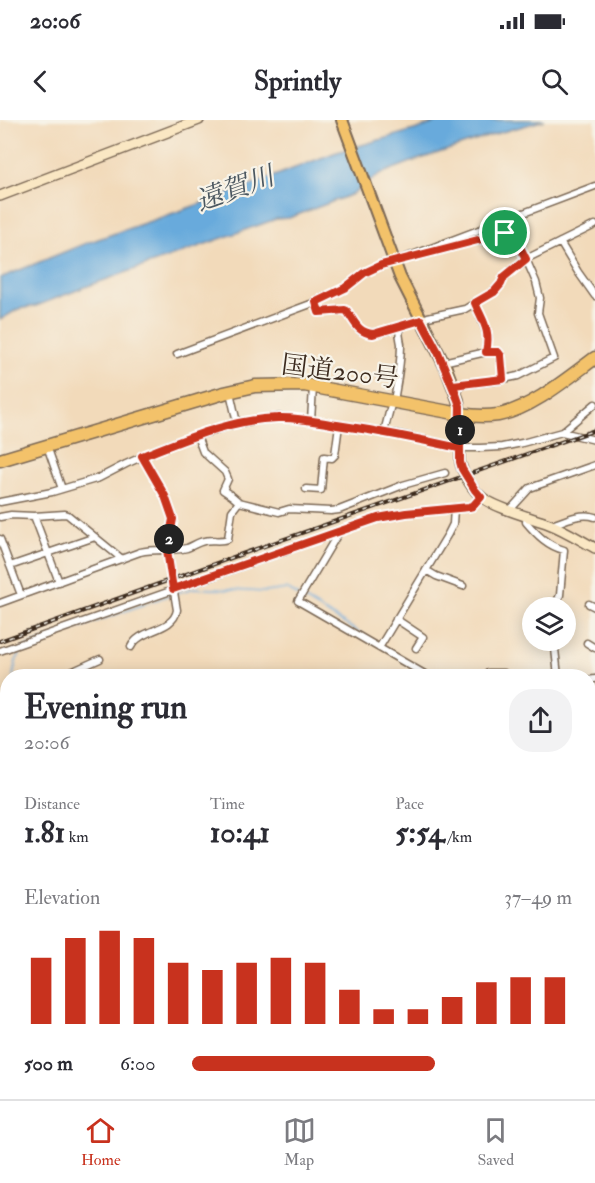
<!DOCTYPE html>
<meta charset="utf-8">
<style>
:root{--surface:#fff;--page:#f2f2f3;--text:#2b2b33;--muted:#7c7c81;--line:#e1e1e2;--accent:#c8321e}
body{margin:0;font-family:"IM FELL Double Pica","Noto Serif JP",serif;background:var(--page);color:var(--text);height:100vh;display:flex;flex-direction:column;font-size:22px;white-space:nowrap}
*{box-sizing:border-box;margin:0}
p{font-size:20px;color:var(--muted)}
.icon{flex:none;width:33px;height:33px;fill:none;stroke:currentColor;stroke-width:2;stroke-linecap:round;stroke-linejoin:round}
.map{position:relative;flex:1;overflow:hidden}
.drawer{position:absolute;left:0px;top:549px;width:596px;height:430px;display:flex;flex-direction:column;background:var(--surface);border-radius:24px 24px 0 0;box-shadow:0 3px 15px #0003}
.drawer>*{flex:none}
.fabs{position:absolute;left:522px;top:477px;display:grid;gap:12px}
.fabs a{display:grid;place-items:center;width:54px;height:54px;border-radius:50%;background:var(--surface);box-shadow:0 3px 15px #0003;font-size:30px}
.pin{position:absolute;display:grid;place-items:center;width:51px;height:51px;color:#fff;margin:-26px;border:3px solid #fff;border-radius:50%;box-shadow:0 2px 6px #0007}
.km{position:absolute;width:30px;height:30px;margin:-15px;border-radius:50%;background:#222;color:#fff;font-size:16px;line-height:30px;text-align:center}
.round{display:grid;place-items:center;flex:none;width:63px;height:63px;border-radius:24px;background:var(--page)}
.head{display:flex;align-items:center;justify-content:space-between;height:102px;padding:0 24px}
h1{font-size:33px;font-weight:700;line-height:45px}
.metrics{display:grid;grid-template-columns:repeat(3,1fr);gap:9px;height:102px;padding:6px 24px}
.metrics div{display:grid;align-content:center}
.metrics b{font-size:30px;font-weight:700}
.metrics small{font-size:16px;font-weight:400}
.metrics p{font-size:16px}
.chart{height:168px;padding:12px 24px}
.chart p{display:flex;justify-content:space-between}
.chart svg{width:100%;height:108px;margin-top:6px;stroke:var(--accent);stroke-width:6}
ul{padding:0 24px;list-style:none;font-size:20px}
li{display:grid;grid-template-columns:96px 72px 1fr;align-items:center;height:45px}
li i{height:15px;border-radius:8px;background:var(--accent)}
.status{display:flex;justify-content:space-between;align-items:center;height:42px;padding:0 30px;background:var(--surface);direction:ltr}
.status svg{height:16px;fill:currentColor}
header{display:flex;justify-content:space-between;align-items:center;height:78px;padding:0 24px;background:var(--surface);font-size:27px;font-weight:700}
.menu{display:flex;justify-content:space-around;align-items:center;height:84px;border-top:2px solid var(--line);background:var(--surface);font-size:16px;color:var(--muted)}
.menu a{display:grid;justify-items:center;gap:3px}
.menu .on{color:var(--accent)}
.map>svg:first-child{display:block}
.forest{fill:#81ba78;stroke:#5e724b;stroke-width:1.5}
.water{fill:#68aadc;stroke:#526a7d;stroke-width:1.5}
.lines{fill:none;stroke-linecap:round;stroke-linejoin:round}
.stream{stroke:#68aadc;stroke-width:1.5}
.street-casing{stroke:#7b6855;stroke-width:9}
.secondary-casing{stroke:#7b6855;stroke-width:12}
.primary-casing{stroke:#7b6855;stroke-width:14}
.highway-casing{stroke:#7b6855;stroke-width:15}
.street{stroke:#fff;stroke-width:6}
.secondary{stroke:#fae7c3;stroke-width:9}
.primary{stroke:#f3c26a;stroke-width:10}
.highway{stroke:#f3c26a;stroke-width:12}
.rail-casing{stroke:#3b2a1e;stroke-width:4}
.rail{stroke:#f7f3e8;stroke-width:1.5;stroke-dasharray:4.5;stroke-linecap:butt}
.route-casing{stroke:#fff;stroke-width:12}
.route{stroke:#c8321e;stroke-width:8}
.labels{text-anchor:middle;dominant-baseline:central;stroke-width:4.5;stroke-linejoin:round;paint-order:stroke}
.street-label{font-size:26px;fill:#3b2a1e;stroke:#f7f3e8}
.water-label{font-size:27px;font-style:italic;fill:#4b5760;stroke:#f7f3e8}
</style>
<div class="status"><b>20:06</b><svg viewBox="0 0 49 12"><path d="M0 12V9h3v3zM5 12V6h3v6zM10 12V3h3v9zM15 12V0h3v12zM26 1h20v11H26zM47 4h2v5h-2z"/></svg></div>
<header><svg class="icon" aria-label="back" viewBox="0 0 24 24"><path d="M15 5l-7 7 7 7"/></svg>Sprintly<svg class="icon" aria-label="search" viewBox="0 0 24 24"><circle cx="10" cy="10" r="6"/><path d="M15 15l6 6"/></svg></header>
<div class="map">
<svg width="595" height="979" viewBox="0 0 595 979">
<rect width="100%" height="100%" fill="#f7f3e8"/>
<filter id="ink" filterUnits="userSpaceOnUse"><feTurbulence type="fractalNoise" baseFrequency=".0167" numOctaves="2"/><feDisplacementMap in="SourceGraphic" scale="12" xChannelSelector="R" yChannelSelector="G"/><feConvolveMatrix kernelMatrix="1 2 1 2 8 2 1 2 1" color-interpolation-filters="sRGB"/></filter>
<filter id="wash" filterUnits="userSpaceOnUse"><feTurbulence type="fractalNoise" baseFrequency=".008" numOctaves="4" result="noise"/><feDisplacementMap in="SourceGraphic" scale="24" xChannelSelector="R" yChannelSelector="G"/><feGaussianBlur stdDeviation="1.35" result="paint"/><feColorMatrix in="noise" values="0 0 0 0 0 0 0 0 0 0 0 0 0 0 0 0 0 1.4 0 .05"/><feComposite in="paint" operator="in"/></filter>
<g filter="url(#wash)">
<rect width="100%" height="100%" fill="#f2daba"/>
<path class="forest" d="M7,955L8,972H77L82,979H0V975Z"/>
<path class="water" d="M442,0H545L502,12L414,41L380,54L353,74L289,98L276,99L88,166L36,186L18,189L0,200V158L84,124L217,78L334,33L421,8Z"/>
<g class="lines">
<path class="stream" d="M176,473L194,468L266,472L287,469L298,476
M302,478L365,516
M13,556L16,541L23,528L172,474
M8,589L6,596L8,604"/>
</g>
</g>
<g filter="url(#ink)">
<g class="lines">
<g class="street-casing">
<path id="street" d="M560,122L578,152L595,176
M421,135L505,113L514,115L526,139L536,162L540,178L538,193L554,238L518,256L494,261L453,265
M316,182L319,192L345,190L347,191C351,196 354,203 358,208C369,219 388,210 400,206
M475,183L488,216L486,232
M177,234L316,182L345,168L364,153L381,145L394,142L595,66
M443,242L486,232H498L501,236L503,259
M230,272L237,303
M394,281C397,263 401,244 401,224C400,218 398,212 400,206L428,197L465,189L493,172L501,164L504,157L526,139L595,105
M311,301L313,267
M384,312L392,281
M562,312L595,320
M197,316L203,332L225,352L228,359L223,370L232,376L239,382
M47,326L62,369
M306,369L321,370L324,337L332,338L335,335L339,305
M0,382L52,372L99,358L126,344L168,325L237,303L279,297L312,301L397,314L459,328H480L502,327L522,323L562,312L595,284
M510,390L530,368L595,345
M34,396L59,462
M527,396L526,402C537,415 548,426 564,430L560,475L554,488
M0,397L11,395L34,396L65,394L68,395L122,439
M552,405C565,400 582,392 595,397
M339,412L298,481L428,556
M0,419L21,475
M10,446L95,417
M426,450L436,456L463,466
M0,483L140,432C156,428 171,432 187,428C193,426 198,422 204,421C212,419 220,422 228,419L232,391L239,382L279,392L289,389L331,391L339,390L403,365L445,353
M589,484L595,487
M396,499L423,517L416,528
M554,520L558,556
M587,523L595,528
M131,527C140,508 173,512 177,490L167,430L173,399L165,376L142,336
M379,528L448,414L453,404L454,388
M0,531L378,398L406,393L469,387L473,386L481,377
M488,553H504V556
M62,556L100,539
M588,560L595,559
M588,598L595,607
M588,672L595,670
M0,679L8,671
M0,814L8,815
M588,832L595,838
M588,866L595,871
M474,979L475,973L478,972
M523,979L524,972
M588,979L590,959V881"/>
</g>
<g class="secondary-casing">
<path id="secondary" d="M0,76L199,0
M460,294V342C463,354 472,370 483,378C498,389 530,397 549,404C565,410 580,420 595,428
M588,881L595,884"/>
</g>
<g class="primary-casing">
<path id="primary" d="M342,0L400,157L446,248L458,280L460,294
M0,634L8,637
M293,972V979"/>
</g>
<g class="highway-casing">
<path id="highway" d="M0,340L224,273L255,266L304,265L460,294C473,296 485,297 498,295C531,289 568,258 595,238"/>
</g>
<use href="#street" class="street"/>
<use href="#secondary" class="secondary"/>
<use href="#primary" class="primary"/>
<use href="#highway" class="highway"/>
<g class="rail-casing">
<path id="rail" d="M0,521L242,434L595,310"/>
</g>
<use href="#rail" class="rail"/>
</g>
</g>
<g class="lines" filter="url(#ink)">
<g class="route-casing">
<path id="route" d="M505,113L381,145L364,153L345,168L316,182L319,192L345,190L347,191C355,202 357,212 373,214L421,200L438,232L458,280L460,286V342L462,349L475,370L481,377L473,386L469,387L406,393L378,398L173,469L167,430L173,399L165,376L142,336C186,319 231,299 278,298C298,297 318,302 337,305C378,311 419,319 459,328L460,286L453,265L503,259L501,236L498,232H486C491,210 483,202 475,183L494,172L501,164L504,157L526,139L514,115L505,113"/>
</g>
<use href="#route" class="route"/>
</g>
<g class="labels">
<g class="street-label">
<text transform="translate(340 252) rotate(7)">国道200号</text>
</g>
<g class="water-label">
<text transform="translate(235 69) rotate(-20)">遠賀川</text>
</g>
</g>
</svg>
<div class="fabs">
<a><svg class="icon" aria-label="layers" viewBox="0 0 24 24"><path d="M12 4l9 5-9 5-9-5zM3 14l9 5 9-5"/></svg></a>
</div>
<div class="pin" style="left:505px;top:113px;background:#1e9e55"><svg class="icon" aria-label="arrive" viewBox="0 0 24 24"><path d="M6 21V4h12l-3 4 3 4H6"/></svg></div>
<b class="km" style="left:460px;top:310px">1</b>
<b class="km" style="left:169px;top:419px">2</b>
<section class="drawer">
<div class="head"><div><h1>Evening run</h1><p>20:06</p></div><a class="round"><svg class="icon" aria-label="share" viewBox="0 0 24 24"><path d="M12 15V3M7 8l5-5 5 5M5 13v7h14v-7"/></svg></a></div>
<div class="metrics">
<div><p>Distance</p><b>1.81<small> km</small></b></div>
<div><p>Time</p><b>10:41</b></div>
<div><p>Pace</p><b>5:54<small> /km</small></b></div>
</div>
<div class="chart"><p><span>Elevation</span>37–49 m</p>
<svg viewBox="0 0 160 44" preserveAspectRatio="none"><path d="M5 44V17M15 44V9M25 44V6M35 44V9M45 44V19M55 44V22M65 44V19M75 44V17M85 44V19M95 44V30M105 44V38M115 44V38M125 44V33M135 44V27M145 44V25M155 44V25"/></svg>
</div>
<ul>
<li><b>500 m</b>6:00<i style="width:64%"></i></li>
</ul>
</section>
</div>
<nav class="menu">
<a class="on"><svg class="icon" aria-label="home" viewBox="0 0 24 24"><path d="M3 11l9-7 9 7M6 9v11h12V9"/></svg>Home</a>
<a><svg class="icon" aria-label="map" viewBox="0 0 24 24"><path d="M3 6l6-2 6 2 6-2v14l-6 2-6-2-6 2zM9 4v14M15 6v14"/></svg>Map</a>
<a><svg class="icon" aria-label="saved" viewBox="0 0 24 24"><path d="M7 4h10v16l-5-4-5 4z"/></svg>Saved</a>
</nav>
